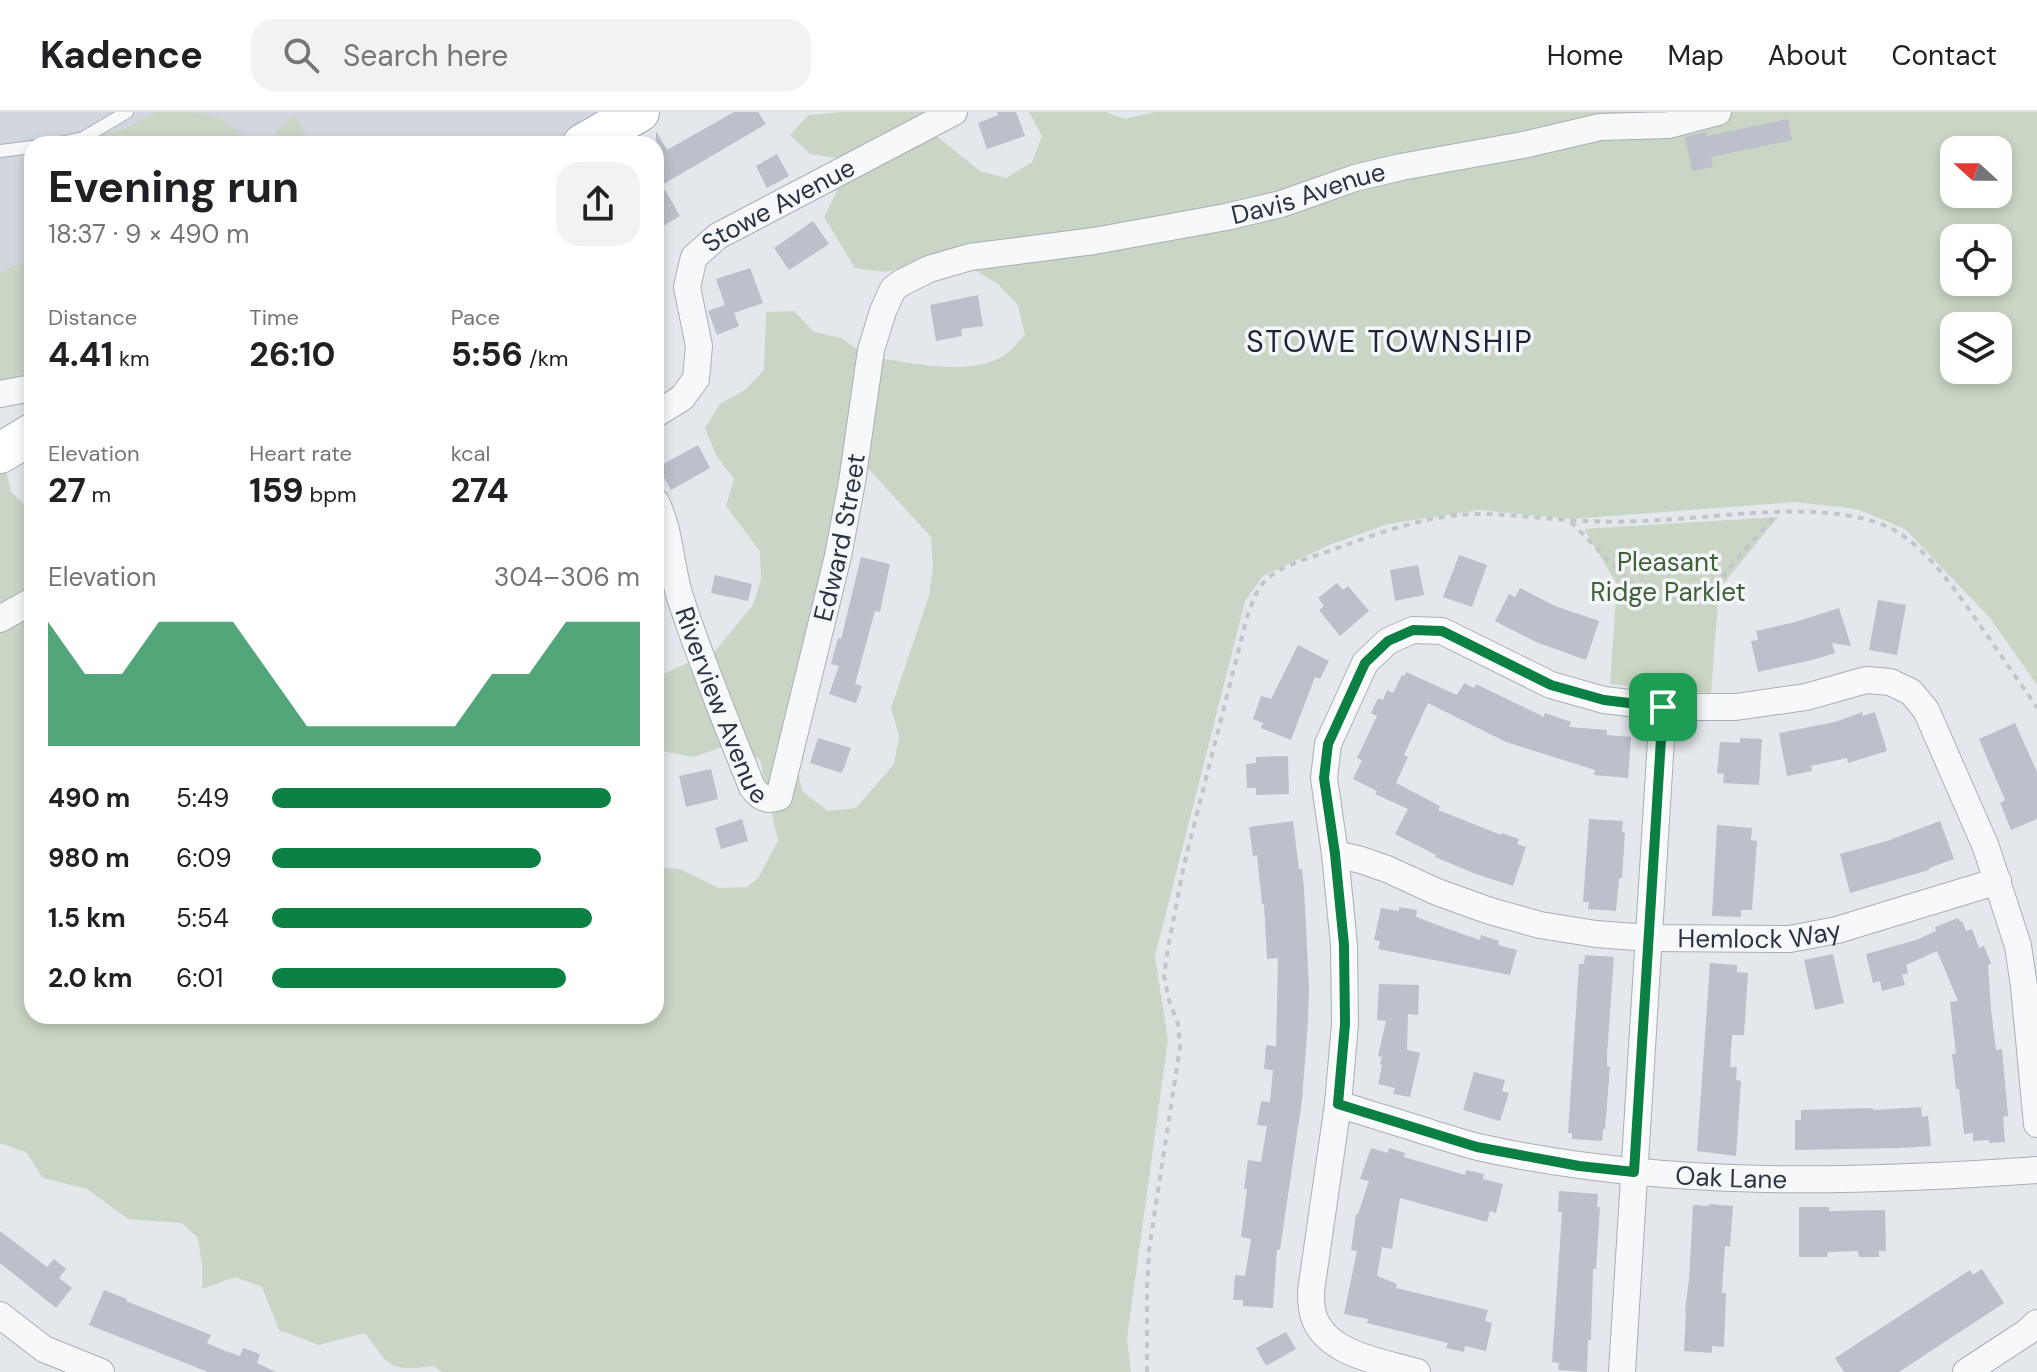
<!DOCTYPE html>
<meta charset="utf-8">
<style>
:root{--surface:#fff;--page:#f2f2f2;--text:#202124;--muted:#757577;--line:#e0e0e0;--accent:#0b8043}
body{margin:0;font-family:"DM Sans",sans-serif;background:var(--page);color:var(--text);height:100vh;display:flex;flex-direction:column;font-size:30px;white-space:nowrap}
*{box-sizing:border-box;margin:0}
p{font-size:26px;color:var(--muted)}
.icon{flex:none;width:44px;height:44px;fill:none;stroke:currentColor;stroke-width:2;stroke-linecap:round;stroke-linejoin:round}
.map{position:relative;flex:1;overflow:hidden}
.drawer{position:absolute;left:24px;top:24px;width:640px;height:888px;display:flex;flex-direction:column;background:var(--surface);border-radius:24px;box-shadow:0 4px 12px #0003}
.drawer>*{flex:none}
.needle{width:52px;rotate:291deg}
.buttons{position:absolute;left:1940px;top:24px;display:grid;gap:16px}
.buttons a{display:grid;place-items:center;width:72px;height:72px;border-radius:16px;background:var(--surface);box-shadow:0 4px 12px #0003;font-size:40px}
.pin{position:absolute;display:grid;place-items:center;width:68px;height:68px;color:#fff;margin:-34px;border-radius:16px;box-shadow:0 4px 12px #0006}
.round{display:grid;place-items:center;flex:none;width:84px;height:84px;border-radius:24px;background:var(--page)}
.summary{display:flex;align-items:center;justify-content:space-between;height:136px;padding:0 24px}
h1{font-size:44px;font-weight:700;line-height:60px}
.metrics{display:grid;grid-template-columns:repeat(3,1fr);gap:12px;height:136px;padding:8px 24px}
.metrics div{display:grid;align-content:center}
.metrics b{font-size:34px;font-weight:700}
.metrics small{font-size:22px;font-weight:400}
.metrics p{font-size:22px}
.chart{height:224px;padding:16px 24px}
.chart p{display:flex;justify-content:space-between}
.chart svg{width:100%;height:144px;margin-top:8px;fill:var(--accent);opacity:.7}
ul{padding:0 24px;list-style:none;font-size:26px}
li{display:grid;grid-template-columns:128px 96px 1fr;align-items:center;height:60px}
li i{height:20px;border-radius:10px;background:var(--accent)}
header{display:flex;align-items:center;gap:48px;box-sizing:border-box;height:112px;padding:0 40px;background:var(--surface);border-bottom:2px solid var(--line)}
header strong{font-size:38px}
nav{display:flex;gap:44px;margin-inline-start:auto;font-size:28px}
.search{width:560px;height:72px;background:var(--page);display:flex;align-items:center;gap:20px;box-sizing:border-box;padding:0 28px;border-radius:24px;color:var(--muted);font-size:30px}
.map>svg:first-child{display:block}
.built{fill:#d2d6de}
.green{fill:#c9d6c5;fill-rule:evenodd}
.building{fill:#bbc0ca}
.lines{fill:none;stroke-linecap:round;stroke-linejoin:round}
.lane-casing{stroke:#a9aeb7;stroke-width:14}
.street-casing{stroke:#a9aeb7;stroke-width:28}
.primary-casing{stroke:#a3abb8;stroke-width:42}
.path{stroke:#c2c5cb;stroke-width:4;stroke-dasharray:6 6;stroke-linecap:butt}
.lane{stroke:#f7f8fa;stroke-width:12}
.street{stroke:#f7f8fa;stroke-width:26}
.primary{stroke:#fff;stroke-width:40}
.route-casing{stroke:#fff;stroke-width:16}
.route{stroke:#0b8043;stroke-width:10}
.labels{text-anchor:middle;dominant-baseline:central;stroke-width:7;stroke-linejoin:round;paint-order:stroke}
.street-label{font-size:26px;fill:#2b3445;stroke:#f4f6f9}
.park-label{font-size:26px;fill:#3f6138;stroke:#f4f6f9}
.quarter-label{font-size:30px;letter-spacing:2px;fill:#1d2536;stroke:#f4f6f9}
</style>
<header>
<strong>Kadence</strong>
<div class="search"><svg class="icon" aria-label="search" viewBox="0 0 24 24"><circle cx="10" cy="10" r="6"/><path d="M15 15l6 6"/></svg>Search here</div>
<nav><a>Home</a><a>Map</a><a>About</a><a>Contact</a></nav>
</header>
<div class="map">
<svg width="2037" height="1260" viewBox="0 0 2037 1260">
<rect width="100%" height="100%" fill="#e4e7ec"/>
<path class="built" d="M0,0H639L583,32H32V276L0,282Z"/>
<path class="green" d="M157,0C172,0 189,0 203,1C220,5 240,17 250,32H181L174,27L138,32H83L85,26L125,17Z
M843,0H945L934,22L980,59L1006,66L1032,50L1042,24L1029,0H1106L1125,7L1155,0H2037V573L1990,506L1905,417L1857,397L1795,390L1571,407L1479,398L1388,412L1329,433L1263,464L1245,489L1155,844L1168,928L1127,1226L1131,1260H442L433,1254C389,1260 389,1254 365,1221L319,1233L279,1218L262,1175L235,1165L202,1177V1153L198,1126L182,1111L128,1107L87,1077L43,1066L26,1040L0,1031V351L4,349L11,380L32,400V904H656V760L666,756L680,757L719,776L747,775L758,766L778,729L760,648L736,630L694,645L656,638V563L663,562L715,539L753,493L761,467L760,439L726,394L734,367L716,343L705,316L720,292L745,278L764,258L766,200L794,199L814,220L841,226L864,242L798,661L803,680L828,699L856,696L894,652L899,624L891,596L929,484L933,455L931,425L863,351L877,246C916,251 965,264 1002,245C1010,240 1018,230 1025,223L1018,193L998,172L973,157L945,147L885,160L855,156L824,105L837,79L836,46L810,42L790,23L808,3ZM1954,38H1998V82H1954ZM1954,126H1998V170H1954ZM1954,214H1998V258H1954Z
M295,3L310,32H276V20Z
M32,151V273L0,278V162L12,154Z
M1778,405L1719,477L1711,581L1610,572L1617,472L1584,417Z"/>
<path class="building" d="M734,0H758L766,12L662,73L680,104L656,118V19L667,38Z
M997,0H1016L1025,24L987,37L978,11L998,3Z
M1788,7L1792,28L1711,45L1713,55L1692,59L1685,25L1706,20L1707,24Z
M777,42L789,64L767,76L756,54Z
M813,109L829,132L789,158L774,136Z
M750,156L763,191L734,201L739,214L717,223L708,199L725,193L716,167Z
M978,183L983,214L961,217L962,224L936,229L930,193Z
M698,333L710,356L671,378L658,355Z
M1459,443L1487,453L1472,495L1443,485Z
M861,445L890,452L880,500L875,499L855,572L862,574L856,591L829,582L839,554L831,552L838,526L841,527Z
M1418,453L1424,483L1395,489L1390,458Z
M715,463L752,472L748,489L711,481Z
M1337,471L1343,478L1348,474L1369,499L1340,524L1319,498L1324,494L1318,486Z
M1520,476L1555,494L1599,509L1586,548L1536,530L1495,509L1509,482L1515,485Z
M1878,488L1906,493L1897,543L1869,538Z
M1839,496L1851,534L1832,531L1835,541L1812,548L1758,560L1751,529L1758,528L1756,519L1795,510Z
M1298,533L1329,549L1320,567L1315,565L1291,628L1261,616L1263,611L1253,607L1261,584L1271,587Z
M1406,560L1457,583L1464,571L1474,576L1476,572L1544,605L1545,601L1571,610L1569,615L1607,618V623L1631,625L1628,666L1594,663L1595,658L1506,630L1428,591L1404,643L1408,645L1396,671L1440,694L1438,698L1501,723L1502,721L1519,727L1517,732L1526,735L1513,774L1476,762L1435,745L1436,743L1395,722L1408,697L1375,682L1377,679L1353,667L1362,648L1357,646L1377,604L1371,601L1378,586L1383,588L1387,578L1393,581L1402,563L1405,564Z
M1862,600L1863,604L1875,600L1887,639L1848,651L1847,646L1811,654L1812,659L1787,664L1779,621L1835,610Z
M2015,611L2037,660V707L2011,718L2000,691L2005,688L1979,627Z
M818,626L851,636L842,661L810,651Z
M1740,626L1762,627L1759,673L1723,671L1724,662L1717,661L1720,630L1740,631Z
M1288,644L1289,682L1256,683V676H1247L1246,652L1256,651V645Z
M711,657L718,687L686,695L679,664Z
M742,707L748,729L721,737L715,716Z
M1589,707L1623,709L1622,720L1625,721L1622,766H1619L1616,799L1588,797L1589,790H1583Z
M1293,709L1299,757H1302L1304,777L1309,875L1308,910L1302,988L1280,1138H1277L1273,1196L1243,1194V1188H1233L1235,1163L1245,1164L1251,1127L1241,1125L1247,1077H1244L1248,1048L1261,1050L1267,1014L1257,1013L1261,989L1270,990L1273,958L1264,957L1266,933L1276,934L1278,846L1267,847L1264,792H1262L1257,743L1253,744L1249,715Z
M1940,709L1954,747L1929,756V758L1850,781L1840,742L1887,729Z
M1717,713L1752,716L1751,728L1757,729L1752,798H1741V805L1712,804Z
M1399,795L1417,798L1416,805L1451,818L1480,828L1481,823L1499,829L1498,833L1517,838L1510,863L1378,837L1380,829L1374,828L1381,796L1399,799Z
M1958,806L1960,810L1962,809L1966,819L1972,817L1979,836L1984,834L1991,851L1988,853L1991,897L1996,938L2002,937L2008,1004L2003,1005L2005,1030L1989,1031V1028L1973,1029V1021L1964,1022L1959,977H1956L1952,942H1956L1950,890L1958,889L1937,839L1906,853L1908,861L1902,863L1905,873L1882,879L1880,869L1873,871L1866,842L1916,828L1936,819L1935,815Z
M1833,842L1844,891L1815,898L1804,848Z
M1585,843L1614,845L1607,943V954L1610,955L1605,1017H1603L1602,1029L1572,1027V1021H1568L1579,852H1584Z
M1710,851L1737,853V860L1748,861L1744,923H1732L1730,955H1737L1736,968L1741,969L1736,1044L1697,1039Z
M1379,872L1419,873L1418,903L1408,902L1407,938L1420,941L1410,985L1393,982L1395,976L1378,972L1382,953L1380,952L1382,945L1378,944L1386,909L1377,908Z
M1474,960L1505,968L1502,979L1509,981L1500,1009L1463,998Z
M1921,995L1922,1005L1928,1004L1931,1034L1901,1036L1795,1038V1008H1801V998L1873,996V998Z
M1371,1036L1388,1041L1389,1036L1405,1041L1404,1045L1465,1063L1466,1058L1484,1062L1483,1067L1503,1072L1496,1101L1490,1099L1487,1110L1400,1086L1392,1137L1382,1135L1377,1164L1397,1172L1396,1176L1488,1198L1485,1209L1492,1211L1486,1239L1465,1234L1464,1240L1446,1236L1448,1231L1367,1211L1368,1207L1344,1202L1357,1139L1351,1138L1356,1102H1358L1369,1069L1360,1067Z
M1559,1079L1598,1082L1597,1095H1600L1596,1157H1593L1591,1228H1588L1587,1260L1558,1258L1559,1251L1552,1250L1562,1100H1558Z
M1709,1092L1733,1094L1730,1135L1725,1134L1723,1163L1722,1181H1726L1724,1235L1712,1234V1241L1684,1239L1686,1200H1685L1689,1167L1693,1093L1709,1094Z
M1799,1095H1829V1099L1885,1098L1886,1139H1879V1145H1859L1858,1139L1828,1140L1827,1145H1799Z
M0,1119L47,1155L54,1147L66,1157L59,1166L72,1176L56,1196L0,1151Z
M1982,1157L2004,1191L1899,1260H1844L1835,1246L1970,1158L1973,1163Z
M104,1178L127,1187L126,1189L211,1223L207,1231L223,1238L240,1244L243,1236L260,1242L257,1251L276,1260H208L89,1213Z
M1286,1220L1296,1237L1266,1254L1256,1236Z"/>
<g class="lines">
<g class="lane-casing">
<path id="lane" d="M56,32L83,26L127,0
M0,39L32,35"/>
</g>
<g class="street-casing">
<g id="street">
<path d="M0,282L32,276"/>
<path id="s1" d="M656,302L682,286L696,267L699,234L687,175L694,145L718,124L954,0"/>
<path id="s2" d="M656,390C671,421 670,453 680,485C701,550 727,612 752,675C760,686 767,690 779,685L838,444L852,370L871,238L883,199L893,177L901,171L929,157L970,145L1094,129L1226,105L1281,92L1355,66L1401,55L1523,33L1600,15L1669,13L1718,0"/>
<path d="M0,507L32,489"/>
<path id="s3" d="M1335,742L1361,748L1387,757L1437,780L1490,799L1540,813L1596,822L1649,826L1790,827L1837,818L1998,769"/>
<path id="s4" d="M1338,992C1369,1002 1400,1011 1431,1021C1447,1026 1462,1031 1478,1035C1661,1076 1851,1071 2037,1058"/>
<path d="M0,1203L44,1237L101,1260"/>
<path d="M1417,1260C1383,1250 1327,1243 1314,1205C1311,1197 1311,1188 1311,1179L1338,992L1345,912L1344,833L1335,742L1324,666L1328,632L1365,551L1388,529L1413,518L1442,519L1551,573L1604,588L1663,595H1736L1806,585L1866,568L1890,570L1911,580L1926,598L1986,735L2018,834L2024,874L2037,1012"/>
<path d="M1622,1260L1663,595"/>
<path d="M1966,1260L2027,1220L2037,1211"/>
</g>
</g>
<g class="primary-casing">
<path id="primary" d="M583,32L639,0
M0,341L32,322"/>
</g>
<path class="path" d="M1571,410L1639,479
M1706,483L1777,401
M1147,1260V1176L1149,1138L1180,935L1178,912L1169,888L1164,864L1168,836L1184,753L1247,505C1252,492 1256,477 1266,468C1281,453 1313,445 1332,438C1381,420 1432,401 1485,402C1519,403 1553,408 1588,409C1611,410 1636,410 1660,408C1729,405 1824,387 1888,415C1928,433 1964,491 1989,526C2005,550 2022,573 2037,596"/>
<use href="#lane" class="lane"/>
<use href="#street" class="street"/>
<use href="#primary" class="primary"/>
</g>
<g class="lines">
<g class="route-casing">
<path id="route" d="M1413,518L1442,519L1551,573L1604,588L1663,595L1634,1060L1579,1054L1477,1035L1338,992L1345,912L1344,833L1335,742L1324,666L1328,632L1365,551L1388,529Z"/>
</g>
<use href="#route" class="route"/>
</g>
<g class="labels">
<g class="street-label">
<text stroke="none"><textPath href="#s2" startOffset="1284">Davis Avenue</textPath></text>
<text stroke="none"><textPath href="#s1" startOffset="278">Stowe Avenue</textPath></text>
<text stroke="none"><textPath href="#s2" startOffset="600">Edward Street</textPath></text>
<text stroke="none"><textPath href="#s2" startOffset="214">Riverview Avenue</textPath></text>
<text stroke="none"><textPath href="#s3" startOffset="438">Hemlock Way</textPath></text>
<text stroke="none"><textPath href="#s4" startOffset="402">Oak Lane</textPath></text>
</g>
<g class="park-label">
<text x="1668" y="450">Pleasant<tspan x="1668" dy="30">Ridge Parklet</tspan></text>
</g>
<g class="quarter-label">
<text x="1390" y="229">STOWE TOWNSHIP</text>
</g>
</g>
</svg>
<div class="buttons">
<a><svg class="needle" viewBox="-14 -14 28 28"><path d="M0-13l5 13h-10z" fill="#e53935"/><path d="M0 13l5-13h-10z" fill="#757577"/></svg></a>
<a><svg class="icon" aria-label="locate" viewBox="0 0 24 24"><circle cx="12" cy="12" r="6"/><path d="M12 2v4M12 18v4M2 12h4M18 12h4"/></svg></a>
<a><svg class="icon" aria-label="layers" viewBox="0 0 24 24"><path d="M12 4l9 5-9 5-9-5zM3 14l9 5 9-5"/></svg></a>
</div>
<div class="pin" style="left:1663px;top:595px;background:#1e9e55"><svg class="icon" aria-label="arrive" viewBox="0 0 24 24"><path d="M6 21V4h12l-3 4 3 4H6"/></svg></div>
<section class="drawer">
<div class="summary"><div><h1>Evening run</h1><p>18:37 · 9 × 490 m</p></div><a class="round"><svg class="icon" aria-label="share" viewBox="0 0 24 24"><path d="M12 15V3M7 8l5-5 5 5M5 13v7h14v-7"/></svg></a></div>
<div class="metrics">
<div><p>Distance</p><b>4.41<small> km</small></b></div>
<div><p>Time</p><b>26:10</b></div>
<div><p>Pace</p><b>5:56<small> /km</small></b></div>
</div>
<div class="metrics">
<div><p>Elevation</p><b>27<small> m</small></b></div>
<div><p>Heart rate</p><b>159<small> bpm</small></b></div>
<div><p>kcal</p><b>274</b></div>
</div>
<div class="chart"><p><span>Elevation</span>304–306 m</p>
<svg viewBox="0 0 160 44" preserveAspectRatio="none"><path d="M0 44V6L10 22L20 22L30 6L40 6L50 6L60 22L70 38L80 38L90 38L100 38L110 38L120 22L130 22L140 6L150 6L160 6V44z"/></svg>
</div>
<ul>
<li><b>490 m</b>5:49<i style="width:92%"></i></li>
<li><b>980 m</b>6:09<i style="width:73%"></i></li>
<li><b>1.5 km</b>5:54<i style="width:87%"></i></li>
<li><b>2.0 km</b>6:01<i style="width:80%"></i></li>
</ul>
</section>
</div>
